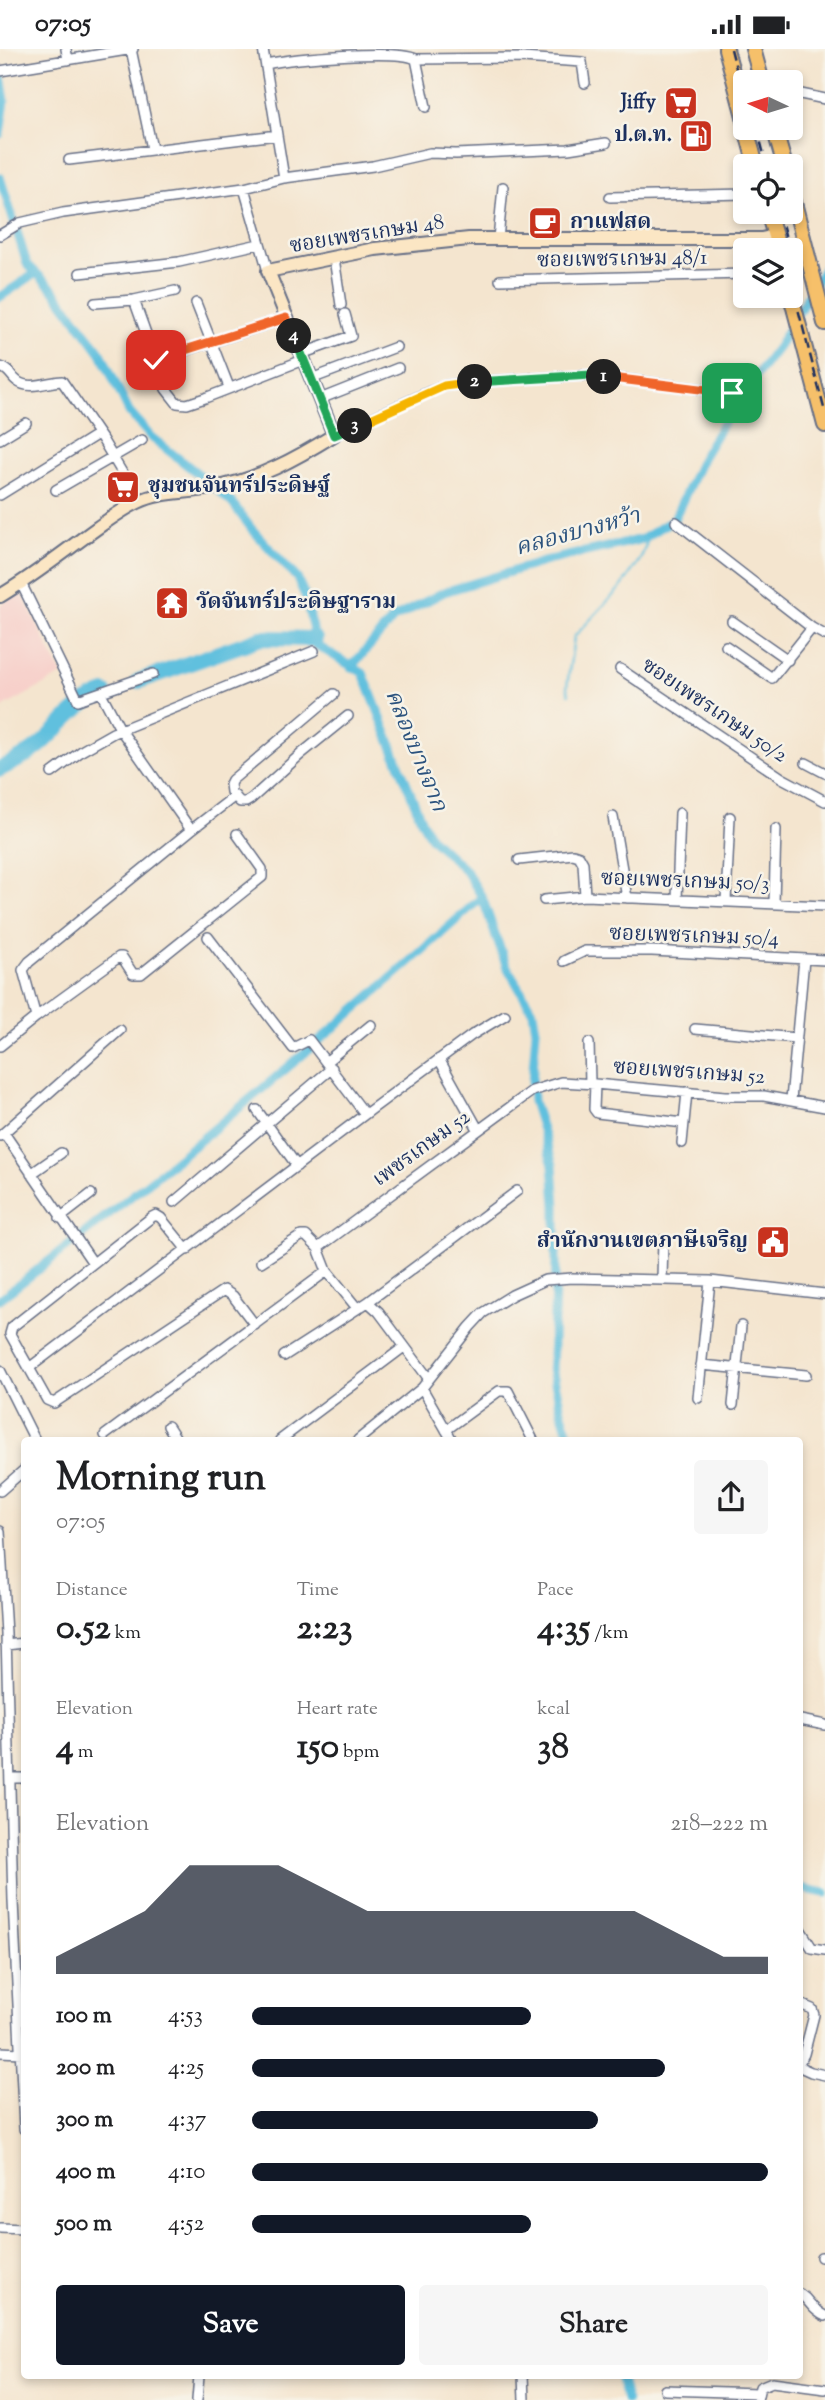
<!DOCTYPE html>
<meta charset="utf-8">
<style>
:root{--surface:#fff;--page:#f6f6f6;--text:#202124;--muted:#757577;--accent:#111827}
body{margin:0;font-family:"Sorts Mill Goudy","Noto Serif Thai",serif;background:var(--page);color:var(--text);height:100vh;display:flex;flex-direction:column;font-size:26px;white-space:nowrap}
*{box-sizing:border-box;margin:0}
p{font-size:23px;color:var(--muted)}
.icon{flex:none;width:38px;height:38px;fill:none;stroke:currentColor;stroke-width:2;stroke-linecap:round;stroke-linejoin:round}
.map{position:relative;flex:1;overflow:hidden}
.side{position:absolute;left:21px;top:1388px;width:782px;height:942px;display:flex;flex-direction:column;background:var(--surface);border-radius:7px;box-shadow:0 4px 10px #0003}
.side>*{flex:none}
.needle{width:46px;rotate:274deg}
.controls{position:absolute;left:733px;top:21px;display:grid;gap:14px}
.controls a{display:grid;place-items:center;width:70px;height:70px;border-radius:7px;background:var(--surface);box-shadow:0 4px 10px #0003;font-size:35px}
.pin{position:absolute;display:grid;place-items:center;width:60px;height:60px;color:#fff;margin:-30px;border-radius:14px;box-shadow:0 4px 10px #0006}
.km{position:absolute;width:35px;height:35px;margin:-18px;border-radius:50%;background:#222;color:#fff;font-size:19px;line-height:35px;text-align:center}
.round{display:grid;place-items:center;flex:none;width:74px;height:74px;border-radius:7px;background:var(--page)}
.headline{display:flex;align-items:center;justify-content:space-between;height:119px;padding:0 35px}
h1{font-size:38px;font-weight:800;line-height:52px}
.metrics{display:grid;grid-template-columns:repeat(3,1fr);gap:10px;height:119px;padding:7px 35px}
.metrics div{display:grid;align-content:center}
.metrics b{font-size:35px;font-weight:800}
.metrics small{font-size:19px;font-weight:400}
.metrics p{font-size:19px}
.chart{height:196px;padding:14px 35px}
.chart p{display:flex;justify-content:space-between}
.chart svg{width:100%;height:126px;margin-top:7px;fill:var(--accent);opacity:.7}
.action{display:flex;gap:14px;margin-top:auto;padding:14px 35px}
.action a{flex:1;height:80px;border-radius:7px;background:var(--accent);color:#fff;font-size:28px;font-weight:800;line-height:80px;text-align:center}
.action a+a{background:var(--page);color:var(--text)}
ul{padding:0 35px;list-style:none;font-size:23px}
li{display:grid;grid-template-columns:112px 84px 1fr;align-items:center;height:52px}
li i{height:18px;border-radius:9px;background:var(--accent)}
.status{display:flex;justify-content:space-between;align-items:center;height:49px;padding:0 35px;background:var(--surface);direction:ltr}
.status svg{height:19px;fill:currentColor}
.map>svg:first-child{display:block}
.built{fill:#f7d0ca}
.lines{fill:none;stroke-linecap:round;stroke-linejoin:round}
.stream{stroke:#60c0de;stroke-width:2.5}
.canal{stroke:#60c0de;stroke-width:9}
.river{stroke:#60c0de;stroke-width:16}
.street-casing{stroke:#676f86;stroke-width:12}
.secondary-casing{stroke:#676f86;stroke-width:16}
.primary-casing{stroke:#676f86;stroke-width:18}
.street{stroke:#fff;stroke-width:9}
.secondary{stroke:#fbe6c4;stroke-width:12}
.primary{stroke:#f6c06b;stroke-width:14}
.rail{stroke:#1b2f5e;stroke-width:2.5;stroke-dasharray:10 5;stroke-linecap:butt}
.split-1-casing{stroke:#fff;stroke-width:14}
.split-2-casing{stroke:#fff;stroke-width:14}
.split-3-casing{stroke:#fff;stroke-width:14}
.split-4-casing{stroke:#fff;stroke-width:14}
.split-5-casing{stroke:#fff;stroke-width:14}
.split-6-casing{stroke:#fff;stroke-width:14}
.split-1{stroke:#f0652b;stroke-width:9}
.split-2{stroke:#22a559;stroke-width:9}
.split-3{stroke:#f5b400;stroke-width:9}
.split-4{stroke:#22a559;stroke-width:9}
.split-5{stroke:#f0652b;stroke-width:9}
.split-6{stroke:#f5b400;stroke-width:9}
.labels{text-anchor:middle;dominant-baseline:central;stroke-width:5;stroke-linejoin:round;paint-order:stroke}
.poi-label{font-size:21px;font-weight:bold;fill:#1b2f5e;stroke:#f7f3e8;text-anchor:end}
.street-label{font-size:21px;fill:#1b2f5e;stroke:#f7f3e8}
.water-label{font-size:23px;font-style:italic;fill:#2c537e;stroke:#f7f3e8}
</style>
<div class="status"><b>07:05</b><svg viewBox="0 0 49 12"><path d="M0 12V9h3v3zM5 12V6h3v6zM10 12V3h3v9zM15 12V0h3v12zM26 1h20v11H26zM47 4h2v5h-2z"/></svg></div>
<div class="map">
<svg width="825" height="2351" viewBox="0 0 825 2351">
<rect width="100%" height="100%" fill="#f7f3e8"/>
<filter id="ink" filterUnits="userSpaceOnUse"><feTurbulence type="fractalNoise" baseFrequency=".0143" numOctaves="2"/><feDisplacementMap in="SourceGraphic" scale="14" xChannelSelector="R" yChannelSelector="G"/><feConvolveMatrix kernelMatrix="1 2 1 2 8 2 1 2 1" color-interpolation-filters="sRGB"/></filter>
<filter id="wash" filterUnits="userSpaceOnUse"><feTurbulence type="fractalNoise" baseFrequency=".00686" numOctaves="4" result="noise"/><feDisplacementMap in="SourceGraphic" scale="28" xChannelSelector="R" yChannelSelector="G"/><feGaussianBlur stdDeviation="1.57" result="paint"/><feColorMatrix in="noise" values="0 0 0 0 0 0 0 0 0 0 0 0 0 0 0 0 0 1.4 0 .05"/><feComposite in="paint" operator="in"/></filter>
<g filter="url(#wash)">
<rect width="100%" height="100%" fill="#f4e5cf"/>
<path class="built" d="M21,543L62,626L0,660V556Z"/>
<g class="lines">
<path class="stream" d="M569,645L567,638L574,588L622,537L641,509L649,487"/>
<path class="canal" d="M0,21L5,52L0,85
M0,128L27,215L53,240L101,304L129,363L151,388L210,434L233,455L250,478L297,529L306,549L316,596L363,624L422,773L431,789L466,822L482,848L506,916L533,963L536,981L532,1033L533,1052L553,1116L556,1157V1211L552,1320L561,1361L570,1391
M0,248L36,224
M351,618L394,569L444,543L550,511L643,490L674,470L702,409L734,356L778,298L825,218
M0,1250C166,1123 327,989 482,848
M800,1839L825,1844
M620,2326L626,2351"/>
<path class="river" d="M139,632L261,589L315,590
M0,720C14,713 27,707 39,697C61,679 77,653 105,644"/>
</g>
</g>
<g filter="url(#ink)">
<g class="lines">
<g class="street-casing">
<path id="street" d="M66,0L68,11
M131,0L152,100
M263,0L284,129
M416,10L426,58
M266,15C294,9 396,0 416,10L522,9L582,13L585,34
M0,22L133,0
M791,43L825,50
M69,111L277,86
M244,139L268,222
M610,148L746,145
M0,186L20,174L63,164L244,139L284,129L373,117L430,104L456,105L568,100L606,94
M498,190L503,138
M334,209L341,256
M80,224L179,213L259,195
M500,231L746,225
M134,251L166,340L177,354L187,355L205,349L303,311
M95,254L134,251L175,242
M196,254L229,338
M301,305L351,287L345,265
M156,311L286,269
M0,318C10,320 10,327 17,332C29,342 50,332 62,332L102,390L139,452
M311,330L396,298
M320,350L398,319
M334,386L431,342L444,337L472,333L591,326L732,344
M0,390L26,374
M56,441L142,391
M0,446L98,385
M676,473L812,579L825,586
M21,534L78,651L153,625
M732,572L788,611
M726,597L772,629L812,579
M620,620L782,729L825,752
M334,645L232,731L230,735L231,743L240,753H246L251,750L301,705L348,667
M806,714L825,724
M52,724L83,701L113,684L314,602
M613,768L627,849
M191,781L235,747
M519,811L573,805L579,807L583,814L585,847
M544,851L585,847L825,857
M677,851L680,764
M726,852L730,768
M774,854L776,780
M208,888L293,999L309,991L365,1065
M564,912L585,902H652L825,911
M36,968L119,908H122L133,925H141L262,828V820L237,785
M695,980L796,989
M589,994L590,1034
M0,997L36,968L23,921L29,913L191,781L120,680L101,644
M439,1010L478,1080
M327,1012L371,976
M595,1035L594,1060L597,1064L684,1074
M791,1051L804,910
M257,1061L297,1117
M4,1084L93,1214
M0,1087L120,981
M682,1094L687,1043
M31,1125L61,1104
M174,1153L332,1019
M60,1169L91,1145
M318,1199L532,1042L561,1033L595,1035L725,1047H764L825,1058
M187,1201L161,1169L156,1166L152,1168L12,1278L10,1285L47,1351L54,1354L224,1241L233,1247L255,1276
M261,1213L301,1187H306L318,1199L327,1222L357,1259
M662,1230L663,1191
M368,1253L379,1263L429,1330
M284,1307L368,1253L517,1142
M701,1316L806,1326
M29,1319L372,1060L472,986L505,966
M0,1321L35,1391
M422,1339L452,1391
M698,1349L710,1232
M733,1356L741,1277
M168,1377L177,1391
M446,1381L499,1342H508L533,1391
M105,1386L327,1222
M280,1391L404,1298
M358,1391L422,1339L470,1278L483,1264L512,1246L545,1231L572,1229L710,1232L825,1245
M0,1442L24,1421
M0,1482L6,1585L13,1852L24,2080
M6,1596L24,1594
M800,1671L825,1676
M10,1729H24
M800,1880L812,1899L825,1901
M800,1955L812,1960L814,1966L804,2005L800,2012
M0,2003L21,2004
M800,2018L811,2023L825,2026
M0,2179L24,2180
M821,2208H825
M800,2245C811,2252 810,2260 825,2267
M523,2326L524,2351
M665,2341L758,2344
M197,2351L199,2327
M757,2351L760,2338L772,2333L825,2340"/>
</g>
<g class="secondary-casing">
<path id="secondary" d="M0,547C34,527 65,502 97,479C110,470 123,460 138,453C161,442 187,444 212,439C256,432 297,409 334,386L268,222L375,200L469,190H761L775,187"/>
</g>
<g class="primary-casing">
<path id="primary" d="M726,0L746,75
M753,0L762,33
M746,79L756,117
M774,79L785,117
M791,142L825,274
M768,163L779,201
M791,247L825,376"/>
</g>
<use href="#street" class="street"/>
<use href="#secondary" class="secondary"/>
<use href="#primary" class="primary"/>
<path class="rail" d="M731,0L746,58
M757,79L767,117
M779,163L789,201
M791,208L800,242
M791,233L825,363"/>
</g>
</g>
<g class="lines" filter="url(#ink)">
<g class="split-1-casing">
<path id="split-1" d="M604,328L732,344"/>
</g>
<g class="split-2-casing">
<path id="split-2" d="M475,333L591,326L604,328"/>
</g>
<g class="split-3-casing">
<path id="split-3" d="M355,377L444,337L475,333"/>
</g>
<g class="split-4-casing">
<path id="split-4" d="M294,287L334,386L355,377"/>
</g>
<g class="split-5-casing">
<path id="split-5" d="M182,302L286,269L294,287"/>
</g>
<g class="split-6-casing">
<path id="split-6" d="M156,311L182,302"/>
</g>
<use href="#split-1" class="split-1"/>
<use href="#split-2" class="split-2"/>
<use href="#split-3" class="split-3"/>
<use href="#split-4" class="split-4"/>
<use href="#split-5" class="split-5"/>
<use href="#split-6" class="split-6"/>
</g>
<defs>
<g id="supermarket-square" transform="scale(1.75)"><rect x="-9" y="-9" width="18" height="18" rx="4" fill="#c8321e" stroke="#f7f3e8"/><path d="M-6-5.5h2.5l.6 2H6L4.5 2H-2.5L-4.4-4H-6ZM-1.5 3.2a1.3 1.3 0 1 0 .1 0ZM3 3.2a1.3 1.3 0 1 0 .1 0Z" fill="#fff"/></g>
<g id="fuel-square" transform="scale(1.75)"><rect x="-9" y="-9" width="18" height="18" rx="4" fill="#c8321e" stroke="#f7f3e8"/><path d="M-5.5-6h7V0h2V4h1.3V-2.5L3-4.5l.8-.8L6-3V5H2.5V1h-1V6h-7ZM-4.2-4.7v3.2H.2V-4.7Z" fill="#fff"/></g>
<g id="cafe-square" transform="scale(1.75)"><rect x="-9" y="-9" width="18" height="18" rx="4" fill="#c8321e" stroke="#f7f3e8"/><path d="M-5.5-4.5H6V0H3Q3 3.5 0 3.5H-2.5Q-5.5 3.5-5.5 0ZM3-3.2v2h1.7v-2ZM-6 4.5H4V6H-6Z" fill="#fff"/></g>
<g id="temple-square" transform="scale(1.75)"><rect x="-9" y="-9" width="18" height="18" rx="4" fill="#c8321e" stroke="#f7f3e8"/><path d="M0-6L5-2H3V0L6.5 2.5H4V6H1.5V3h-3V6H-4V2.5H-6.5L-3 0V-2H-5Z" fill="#fff"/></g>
<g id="civic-square" transform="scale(1.75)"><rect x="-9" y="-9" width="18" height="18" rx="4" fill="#c8321e" stroke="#f7f3e8"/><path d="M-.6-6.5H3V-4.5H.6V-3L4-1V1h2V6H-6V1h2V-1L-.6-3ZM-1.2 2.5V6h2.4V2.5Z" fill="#fff"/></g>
</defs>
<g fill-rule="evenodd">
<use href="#supermarket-square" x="681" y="54"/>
<use href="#fuel-square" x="696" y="87"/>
<use href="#cafe-square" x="545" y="174"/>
<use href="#supermarket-square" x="123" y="438"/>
<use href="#temple-square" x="172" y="554"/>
<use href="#civic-square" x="773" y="1193"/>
</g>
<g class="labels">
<g class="poi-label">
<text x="656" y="54">Jiffy</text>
<text x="672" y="87">ป.ต.ท.</text>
<text x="570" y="174" text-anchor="start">กาแฟสด</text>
<text x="148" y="438" text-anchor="start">ชุมชนจันทร์ประดิษฐ์</text>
<text x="196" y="554" text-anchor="start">วัดจันทร์ประดิษฐาราม</text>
<text x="748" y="1193">สำนักงานเขตภาษีเจริญ</text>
</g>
<g class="street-label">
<text transform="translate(367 186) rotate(-9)">ซอยเพชรเกษม 48</text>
<text transform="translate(622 211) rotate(-1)">ซอยเพชรเกษม 48/1</text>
<text transform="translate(714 662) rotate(34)">ซอยเพชรเกษม 50/2</text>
<text transform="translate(685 833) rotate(2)">ซอยเพชรเกษม 50/3</text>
<text transform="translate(694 888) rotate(2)">ซอยเพชรเกษม 50/4</text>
<text transform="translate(689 1024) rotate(4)">ซอยเพชรเกษม 52</text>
<text transform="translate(422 1100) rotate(-36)">เพชรเกษม 52</text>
</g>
<g class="water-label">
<text transform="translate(578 484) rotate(-15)">คลองบางหว้า</text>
<text transform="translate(415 702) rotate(68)">คลองบางจาก</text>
</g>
</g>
</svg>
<div class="controls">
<a><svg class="needle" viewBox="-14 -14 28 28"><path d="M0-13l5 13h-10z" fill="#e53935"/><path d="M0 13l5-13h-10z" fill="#757577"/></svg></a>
<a><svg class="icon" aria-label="locate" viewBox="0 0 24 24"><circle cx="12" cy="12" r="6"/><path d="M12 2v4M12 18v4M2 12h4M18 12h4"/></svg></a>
<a><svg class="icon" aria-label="layers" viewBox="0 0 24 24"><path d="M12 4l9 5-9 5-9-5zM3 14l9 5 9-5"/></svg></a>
</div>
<div class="pin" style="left:732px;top:344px;background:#1e9e55"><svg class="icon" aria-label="arrive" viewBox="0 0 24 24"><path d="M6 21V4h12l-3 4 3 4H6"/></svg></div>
<div class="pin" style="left:156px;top:311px;background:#d93025"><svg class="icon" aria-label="check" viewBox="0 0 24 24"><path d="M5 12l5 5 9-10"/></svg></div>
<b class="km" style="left:604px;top:328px">1</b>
<b class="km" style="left:475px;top:333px">2</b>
<b class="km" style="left:355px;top:377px">3</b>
<b class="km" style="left:294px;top:287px">4</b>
<section class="side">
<div class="headline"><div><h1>Morning run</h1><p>07:05</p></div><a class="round"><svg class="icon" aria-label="share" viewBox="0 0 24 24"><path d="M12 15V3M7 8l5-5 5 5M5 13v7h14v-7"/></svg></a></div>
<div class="metrics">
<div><p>Distance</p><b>0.52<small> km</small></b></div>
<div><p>Time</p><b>2:23</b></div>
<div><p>Pace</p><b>4:35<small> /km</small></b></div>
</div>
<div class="metrics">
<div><p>Elevation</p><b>4<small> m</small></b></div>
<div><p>Heart rate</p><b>150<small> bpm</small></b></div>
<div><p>kcal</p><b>38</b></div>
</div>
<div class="chart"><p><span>Elevation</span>218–222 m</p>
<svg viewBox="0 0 160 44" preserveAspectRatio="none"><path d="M0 44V38L10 30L20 22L30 6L40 6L50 6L60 14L70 22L80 22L90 22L100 22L110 22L120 22L130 22L140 30L150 38L160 38V44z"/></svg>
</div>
<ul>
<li><b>100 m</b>4:53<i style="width:54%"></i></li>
<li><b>200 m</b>4:25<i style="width:80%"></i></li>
<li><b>300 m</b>4:37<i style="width:67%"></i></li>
<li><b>400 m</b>4:10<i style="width:100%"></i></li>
<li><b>500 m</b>4:52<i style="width:54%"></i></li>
</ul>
<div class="action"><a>Save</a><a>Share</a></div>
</section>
</div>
